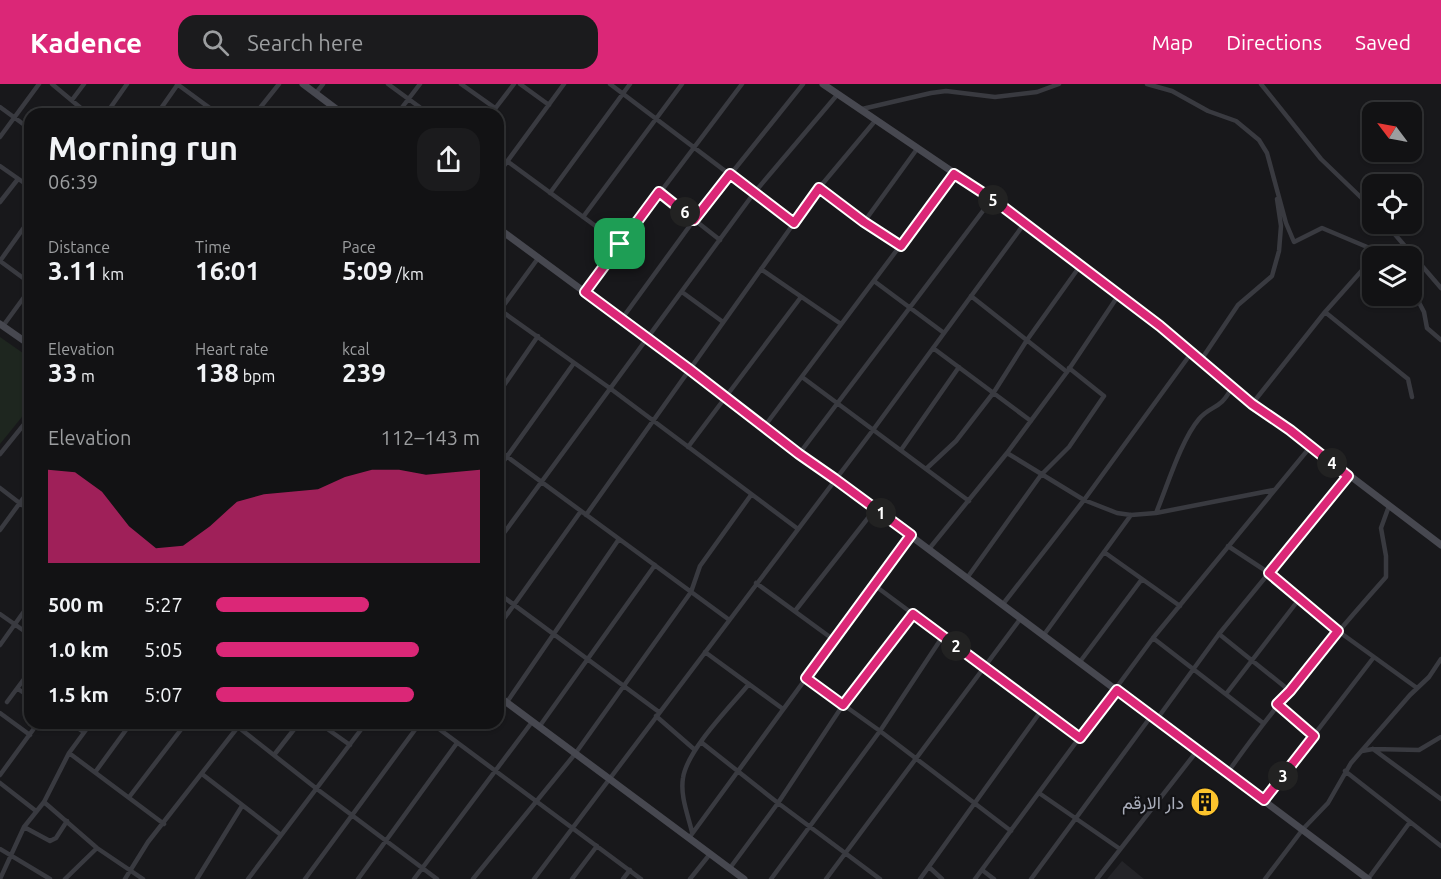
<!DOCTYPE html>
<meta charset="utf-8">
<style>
:root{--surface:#121214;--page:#1b1b1d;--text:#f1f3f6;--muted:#9c9ea0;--line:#313234;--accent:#db2777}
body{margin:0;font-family:Ubuntu,Vazirmatn,sans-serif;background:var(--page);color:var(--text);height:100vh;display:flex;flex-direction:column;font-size:22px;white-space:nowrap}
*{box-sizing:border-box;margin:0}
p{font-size:20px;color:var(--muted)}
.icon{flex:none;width:33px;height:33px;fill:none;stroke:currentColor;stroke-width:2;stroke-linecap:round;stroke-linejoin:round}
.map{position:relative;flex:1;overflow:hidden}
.drawer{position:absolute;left:24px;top:24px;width:480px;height:621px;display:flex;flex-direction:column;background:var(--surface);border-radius:18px;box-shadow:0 2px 4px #0004,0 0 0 2px var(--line)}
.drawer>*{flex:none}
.needle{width:39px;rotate:302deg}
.fabs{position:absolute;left:1362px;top:18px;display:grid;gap:12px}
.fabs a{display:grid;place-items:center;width:60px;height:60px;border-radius:12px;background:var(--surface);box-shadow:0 2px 4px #0004,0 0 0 2px var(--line);font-size:30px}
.pin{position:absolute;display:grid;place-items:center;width:51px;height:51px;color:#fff;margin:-26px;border-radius:12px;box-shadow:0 3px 9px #0006}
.km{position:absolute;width:30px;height:30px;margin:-15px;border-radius:50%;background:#222;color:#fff;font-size:16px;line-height:30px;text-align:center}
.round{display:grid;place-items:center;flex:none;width:63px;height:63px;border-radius:18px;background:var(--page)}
.headline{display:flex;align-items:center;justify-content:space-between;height:102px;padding:0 24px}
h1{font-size:33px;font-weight:600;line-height:45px}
.metrics{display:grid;grid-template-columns:repeat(3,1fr);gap:9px;height:102px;padding:6px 24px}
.metrics div{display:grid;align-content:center}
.metrics b{font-size:26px;font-weight:600}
.metrics small{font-size:16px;font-weight:400}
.metrics p{font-size:16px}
.chart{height:168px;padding:12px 24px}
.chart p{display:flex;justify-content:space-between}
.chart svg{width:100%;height:108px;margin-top:6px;fill:var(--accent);opacity:.7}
ul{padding:0 24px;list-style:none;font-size:20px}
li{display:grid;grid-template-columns:96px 72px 1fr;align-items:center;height:45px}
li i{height:15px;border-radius:8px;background:var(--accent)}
header{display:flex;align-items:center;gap:36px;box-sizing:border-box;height:84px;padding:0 30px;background:var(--accent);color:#fff}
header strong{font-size:28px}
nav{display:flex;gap:33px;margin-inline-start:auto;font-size:21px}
.search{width:420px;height:54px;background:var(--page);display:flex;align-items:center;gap:15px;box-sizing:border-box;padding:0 21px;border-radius:18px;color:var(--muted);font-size:22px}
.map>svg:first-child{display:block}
.built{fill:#242428}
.green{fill:#1e261f}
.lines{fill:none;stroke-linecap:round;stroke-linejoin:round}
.street{stroke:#393a40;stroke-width:4.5}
.secondary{stroke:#474850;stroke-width:7}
.route-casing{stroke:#fff;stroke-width:12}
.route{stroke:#db2777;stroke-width:8}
.labels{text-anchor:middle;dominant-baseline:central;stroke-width:4.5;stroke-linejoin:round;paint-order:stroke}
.poi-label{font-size:18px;fill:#aaaebb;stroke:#131316;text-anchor:end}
</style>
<header>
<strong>Kadence</strong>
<div class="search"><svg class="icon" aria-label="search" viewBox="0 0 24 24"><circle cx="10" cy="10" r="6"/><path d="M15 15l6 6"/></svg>Search here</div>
<nav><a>Map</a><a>Directions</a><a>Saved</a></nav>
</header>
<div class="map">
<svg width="1441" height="795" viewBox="0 0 1441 795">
<rect width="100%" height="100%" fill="#18181b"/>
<path class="built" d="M1122,777L1144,795H1107Z"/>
<path class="green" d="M0,253L30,274V323L0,360Z"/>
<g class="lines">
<path class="street" d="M52,0L88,30
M177,0L218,30
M388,0L429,30
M461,0L495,24
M520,0L549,21
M610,0L794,139
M1147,0L1172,7L1208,27L1236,37L1259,56L1267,69L1286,139L1294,158L1322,144L1379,168L1383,172
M1261,0L1321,75L1372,124
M316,9L323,0
M72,16L84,0
M0,23L30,45
M862,25L931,9L946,7L995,13L1037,8L1059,0
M106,30L127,0
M157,30L178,0
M255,30L279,0
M397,30L420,0
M491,30L514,0
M0,53L39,0
M507,77L620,160
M0,82L30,103
M498,90L564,0
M819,104L864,138L901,162
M659,108L720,156
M550,109L630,0
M0,118L18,95
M583,133L682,0
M864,138L917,65
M1386,140L1441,204
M0,177L30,135
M0,177L30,199
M761,185L841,240
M874,197L944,249
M1412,205L1424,228L1427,244L1441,256
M585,208L742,0
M682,208L723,238
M971,212L1067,288
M500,226L611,305L798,445
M1325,228L1408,295L1412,313
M498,229L539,173
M621,236L694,136L803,0
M3,242L30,205
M933,264L1031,337
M1201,276L1238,221L1272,192L1279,167L1281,142L1277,115
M802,293L969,417
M498,310L538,252
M1252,320L1325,228L1372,175
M764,343L954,90
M688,363L801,213
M498,366L728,535
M901,366L959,283
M1007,369L1084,416L1117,429L1131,431L1156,429L1274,406
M0,370L30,333
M799,370L992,115
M498,385L574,279
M926,385L956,357L994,308L1027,256L1080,182
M0,404L30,427
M1156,429C1167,403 1181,356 1199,335C1212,320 1220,327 1232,303
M586,431L819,104L875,37
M0,446L30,405
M498,457L754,109L837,11
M1228,462L1269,489L1338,547L1417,604
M929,465L1007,369L1067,288L1118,212
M1104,468L1180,522
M967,494L1041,391L1069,363L1104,312L1069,284
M756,499L834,556
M874,501L1080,654
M498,509L659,628
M1003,520L1084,416L1192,268
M795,527L875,425
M0,530L30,551
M498,543L581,427
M1219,550L1290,607
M1043,552L1131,431
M1153,554L1263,639
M0,561L30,519
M705,568L783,625
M1079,579L1142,495
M806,594L880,647L1011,747
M18,605L30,613
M1226,610L1300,514
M7,618L30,587
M507,618L619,455
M1277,620L1314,652
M0,629L30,651
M656,632L695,666
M1157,635L1219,550L1348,392
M70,639L84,648
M233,639L317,705L437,795
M319,639L350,661
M431,639L641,795
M539,643L655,481
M701,658L778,719L880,795
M1373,665L1441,715
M1362,667L1373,665L1419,666L1441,653
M69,669L164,740
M274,671L299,639
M96,687L131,639
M1345,687L1441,762
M1228,688C1276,620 1330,556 1386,493V472L1381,444L1389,422
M202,690L281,751
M0,691L38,639
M0,699L36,727
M1039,709L1120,765
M130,712L186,639
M1264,716L1374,573
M44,718L97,764L143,795
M24,743L50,757L56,754L67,737
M692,748C688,731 680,712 683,694C687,666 730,623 749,600
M689,754L911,451
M0,765L50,795
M929,783L942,795
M730,784L778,719L843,621L913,530
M982,786L994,795
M0,795L24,743L44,718L69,669L91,639
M65,795L97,764
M125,795L148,758L241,639
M197,795L242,722
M248,795L366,639
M305,795L420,639
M358,795L457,659
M414,795L532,638
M473,795L575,670L691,508L700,482L751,411
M534,795L873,346L1024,140
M572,795L597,762
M623,795L630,786
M690,795L710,770
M771,795L880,647L943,552
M826,795L1021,534
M920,795L1041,627
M975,795L1153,554L1311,362
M1031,795L1152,631
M1097,795L1197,667
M1265,795L1303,745L1328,719L1351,679L1410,611L1429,593L1441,575
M1368,795L1410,738"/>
<path class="secondary" d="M303,0L343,30
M823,0L994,116L1160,242L1252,320L1290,346L1441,461
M498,144L689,285L799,370L835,395L1368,795
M0,240L30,261
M498,612L744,795"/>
</g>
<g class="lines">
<g class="route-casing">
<path id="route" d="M730,90L794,139L819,104L864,138L901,162L954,90L994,116L1160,242L1252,320L1290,346L1348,392L1269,489L1338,547L1290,607L1277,620L1314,652L1264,716L1117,606L1080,654L913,530L843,621L806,594L911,451L835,395L799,370L689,285L585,208L659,108L694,136Z"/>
</g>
<use href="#route" class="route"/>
</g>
<defs>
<g id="building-disc" transform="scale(1.5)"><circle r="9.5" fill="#fdc42d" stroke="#131316"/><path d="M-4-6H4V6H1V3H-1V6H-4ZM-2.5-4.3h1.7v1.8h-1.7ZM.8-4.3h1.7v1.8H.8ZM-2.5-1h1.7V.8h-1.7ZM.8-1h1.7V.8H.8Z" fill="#111"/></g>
</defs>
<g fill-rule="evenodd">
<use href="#building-disc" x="1205" y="718"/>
</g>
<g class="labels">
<g class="poi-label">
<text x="1184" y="718">دار الارقم</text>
</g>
</g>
</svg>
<div class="fabs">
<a><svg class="needle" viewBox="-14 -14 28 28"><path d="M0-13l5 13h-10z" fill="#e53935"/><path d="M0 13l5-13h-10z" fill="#9c9ea0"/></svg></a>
<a><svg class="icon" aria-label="locate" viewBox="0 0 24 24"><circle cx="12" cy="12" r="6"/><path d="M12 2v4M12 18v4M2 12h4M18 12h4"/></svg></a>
<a><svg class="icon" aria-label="layers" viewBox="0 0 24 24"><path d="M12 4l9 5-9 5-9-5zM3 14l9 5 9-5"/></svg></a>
</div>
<div class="pin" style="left:620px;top:160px;background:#1e9e55"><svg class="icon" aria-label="arrive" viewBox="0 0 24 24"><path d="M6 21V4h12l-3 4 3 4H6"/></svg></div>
<b class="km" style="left:881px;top:429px">1</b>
<b class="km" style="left:956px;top:562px">2</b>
<b class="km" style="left:1283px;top:692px">3</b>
<b class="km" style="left:1332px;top:379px">4</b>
<b class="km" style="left:993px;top:116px">5</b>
<b class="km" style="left:685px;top:128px">6</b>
<section class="drawer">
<div class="headline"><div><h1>Morning run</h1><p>06:39</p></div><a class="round"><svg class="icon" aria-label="share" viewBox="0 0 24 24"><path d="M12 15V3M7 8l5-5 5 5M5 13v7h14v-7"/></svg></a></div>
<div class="metrics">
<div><p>Distance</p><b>3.11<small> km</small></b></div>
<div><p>Time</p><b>16:01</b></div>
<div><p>Pace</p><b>5:09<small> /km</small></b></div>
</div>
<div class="metrics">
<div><p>Elevation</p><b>33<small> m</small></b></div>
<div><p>Heart rate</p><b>138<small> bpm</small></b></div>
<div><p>kcal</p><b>239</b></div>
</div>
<div class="chart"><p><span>Elevation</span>112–143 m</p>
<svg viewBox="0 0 160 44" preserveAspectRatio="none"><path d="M0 44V6L10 7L20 15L30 29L40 38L50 37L60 29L70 19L80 16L90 15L100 14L110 9L120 6L130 6L140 8L150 7L160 6V44z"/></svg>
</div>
<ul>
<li><b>500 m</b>5:27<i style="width:58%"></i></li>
<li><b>1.0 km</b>5:05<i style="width:77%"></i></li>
<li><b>1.5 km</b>5:07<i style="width:75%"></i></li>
</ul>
</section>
</div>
